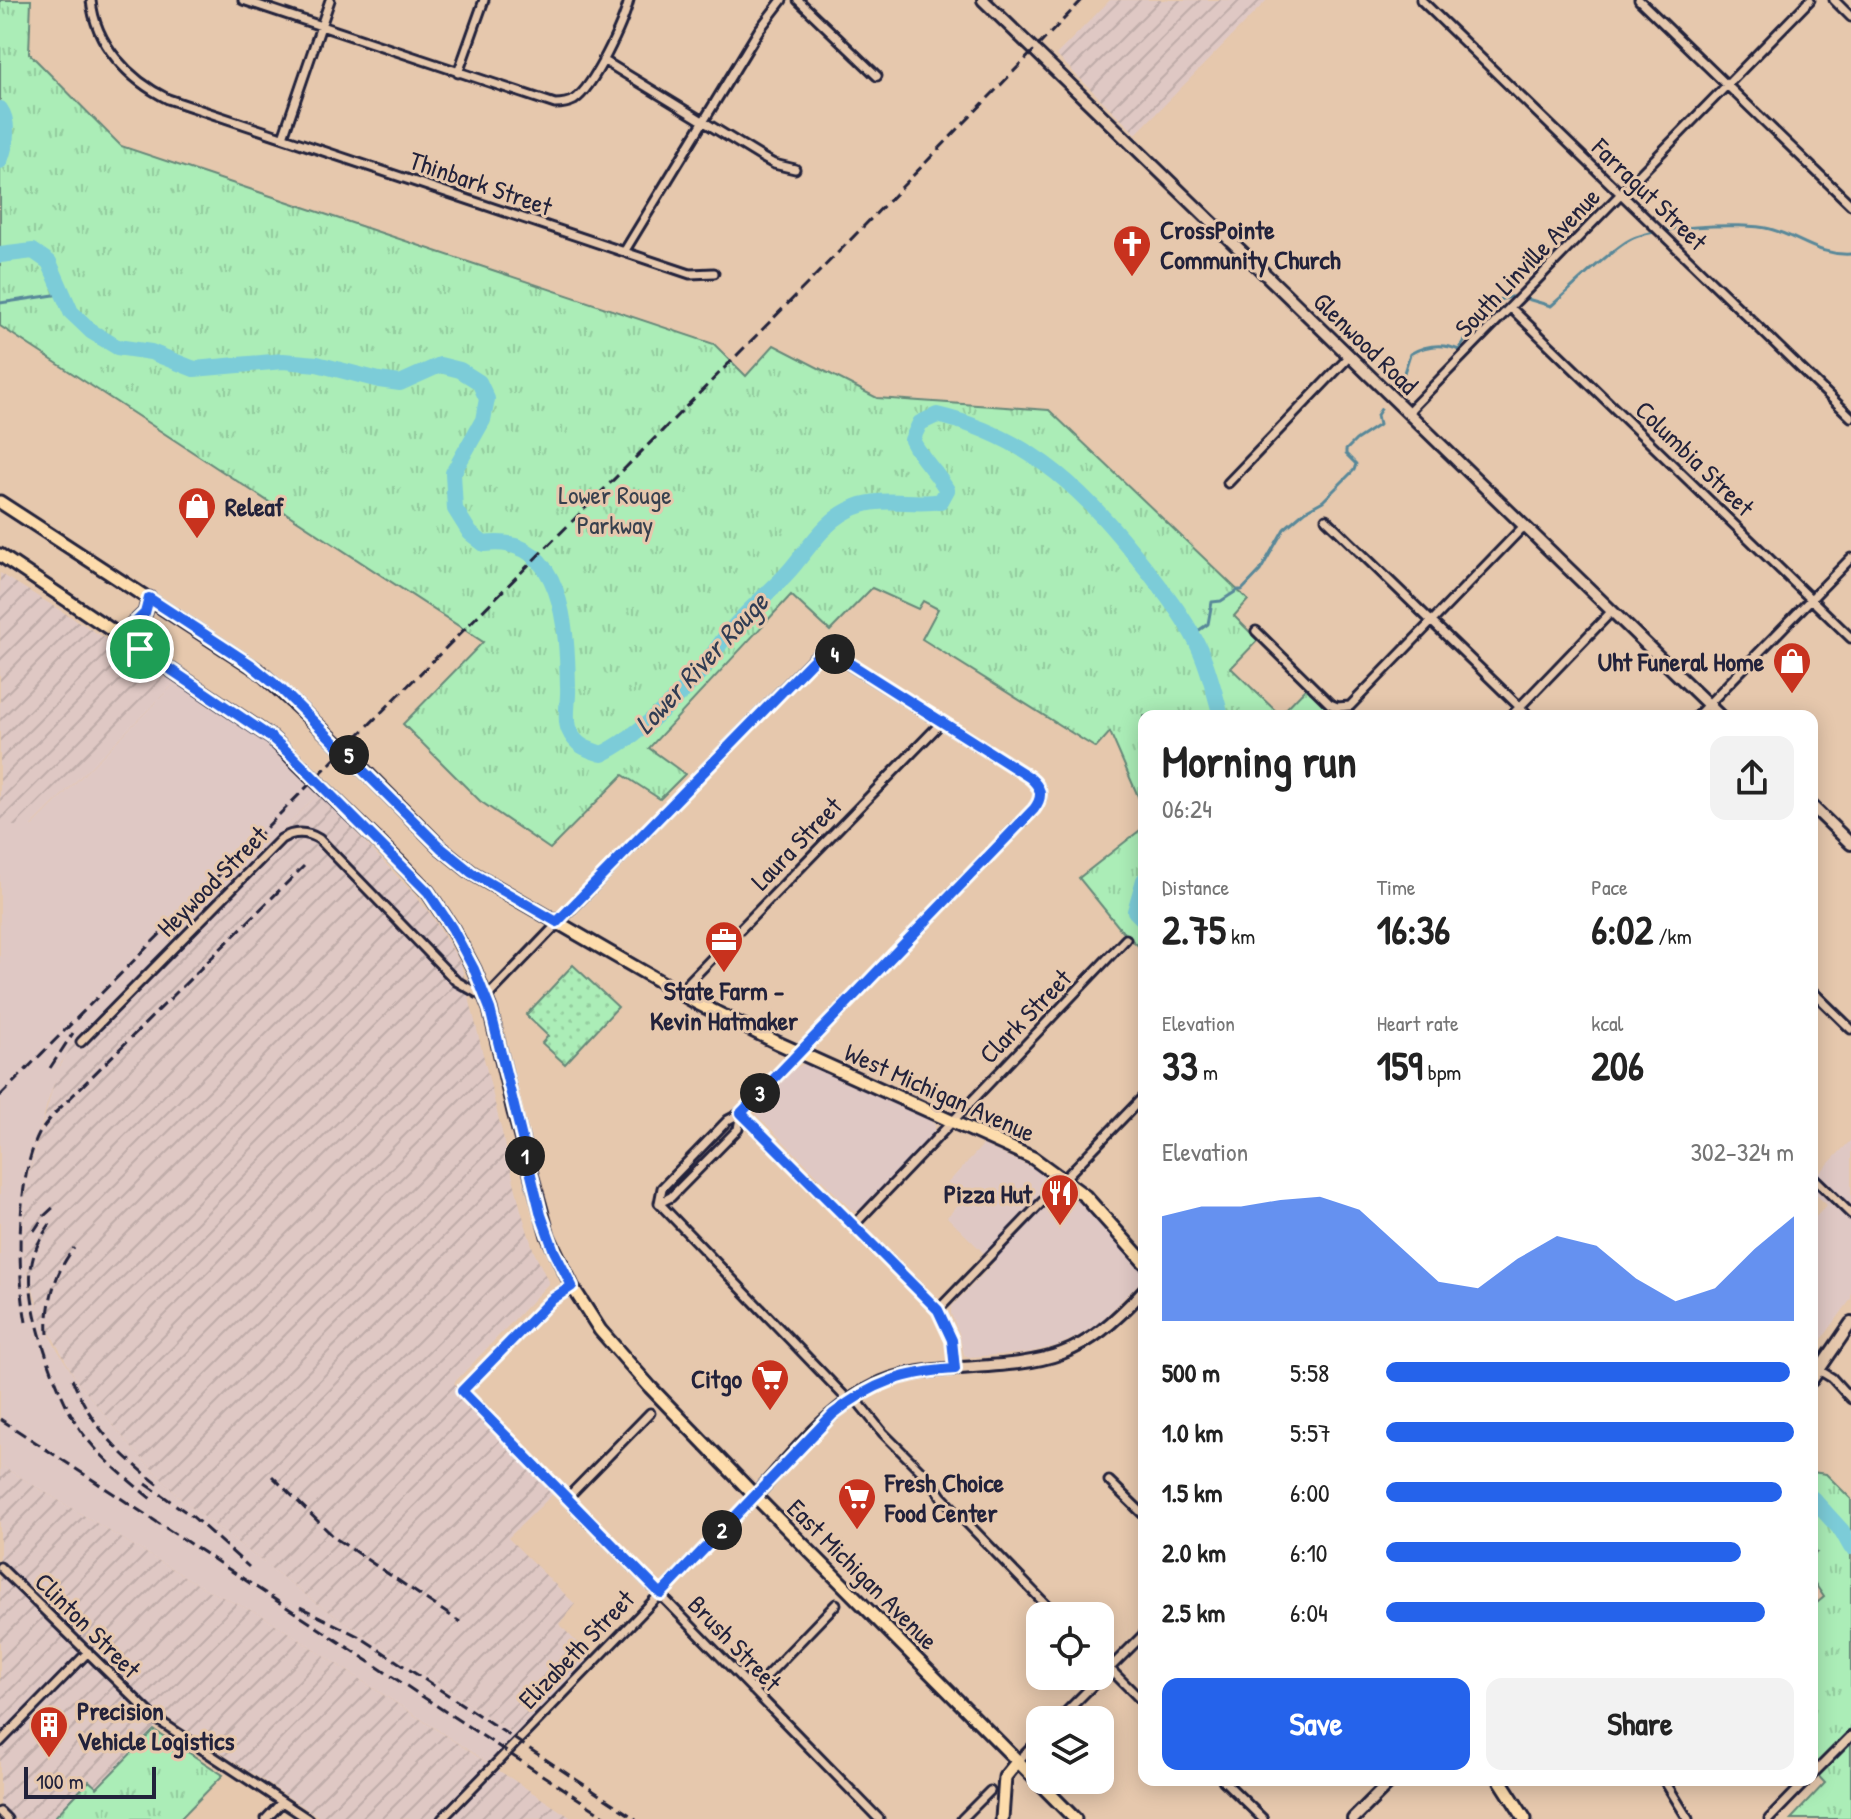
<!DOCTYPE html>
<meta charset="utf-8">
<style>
:root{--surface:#fff;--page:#f2f2f2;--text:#222;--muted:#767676;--accent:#2563eb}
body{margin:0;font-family:"Patrick Hand",sans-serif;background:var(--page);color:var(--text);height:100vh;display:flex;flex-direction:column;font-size:30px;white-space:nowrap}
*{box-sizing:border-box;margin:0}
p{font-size:26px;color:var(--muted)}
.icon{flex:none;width:44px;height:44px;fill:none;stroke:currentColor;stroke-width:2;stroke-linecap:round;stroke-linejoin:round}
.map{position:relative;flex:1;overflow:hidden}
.drawer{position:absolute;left:1138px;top:710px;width:680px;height:1076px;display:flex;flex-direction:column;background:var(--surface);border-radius:16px;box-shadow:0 4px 20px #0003}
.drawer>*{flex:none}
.tools{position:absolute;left:1026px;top:1602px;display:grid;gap:16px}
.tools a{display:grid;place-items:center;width:88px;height:88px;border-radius:16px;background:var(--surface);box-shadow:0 4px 20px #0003;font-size:40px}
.scale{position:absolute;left:24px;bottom:20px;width:132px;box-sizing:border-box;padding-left:8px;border:4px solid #22223b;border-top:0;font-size:22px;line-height:28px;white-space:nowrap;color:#22223b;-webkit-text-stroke:6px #e6c8ad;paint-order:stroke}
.pin{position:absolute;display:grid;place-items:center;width:68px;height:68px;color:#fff;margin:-34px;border:4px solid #fff;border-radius:50%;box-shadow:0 2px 8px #0007}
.km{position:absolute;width:40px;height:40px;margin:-20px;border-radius:50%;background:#222;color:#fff;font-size:22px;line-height:40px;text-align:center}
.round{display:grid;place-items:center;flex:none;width:84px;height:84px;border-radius:16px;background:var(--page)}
.head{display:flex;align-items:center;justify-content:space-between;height:136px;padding:0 24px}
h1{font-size:44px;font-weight:800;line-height:60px}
.metrics{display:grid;grid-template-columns:repeat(3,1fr);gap:12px;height:136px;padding:8px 24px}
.metrics div{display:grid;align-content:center}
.metrics b{font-size:40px;font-weight:800}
.metrics small{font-size:22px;font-weight:400}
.metrics p{font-size:22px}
.chart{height:224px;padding:16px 24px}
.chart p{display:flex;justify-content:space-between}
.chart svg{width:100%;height:144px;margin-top:8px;fill:var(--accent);opacity:.7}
.button{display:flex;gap:16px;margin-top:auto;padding:16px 24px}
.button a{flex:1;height:92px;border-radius:16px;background:var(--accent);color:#fff;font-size:32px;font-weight:800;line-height:92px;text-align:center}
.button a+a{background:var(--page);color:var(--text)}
ul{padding:0 24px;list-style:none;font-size:26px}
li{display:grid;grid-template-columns:128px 96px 1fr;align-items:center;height:60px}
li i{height:20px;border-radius:10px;background:var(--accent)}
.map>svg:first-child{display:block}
.built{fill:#dfc8c4}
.industrial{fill:url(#industrial-furrows)}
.park{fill:url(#park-tufts);stroke:#668879;stroke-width:2}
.garden{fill:url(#garden-dots);stroke:#668879;stroke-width:2}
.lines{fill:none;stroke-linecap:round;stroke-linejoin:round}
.stream{stroke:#588899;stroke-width:3}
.river{stroke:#7cccd8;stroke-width:16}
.street-casing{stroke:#22223b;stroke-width:13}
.secondary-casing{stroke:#22223b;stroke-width:16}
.primary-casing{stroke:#22223b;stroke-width:17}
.street{stroke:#e6c8ad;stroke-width:7}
.secondary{stroke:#e6c8ad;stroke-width:10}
.primary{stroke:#fddcac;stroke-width:11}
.rail{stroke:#22223b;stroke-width:3;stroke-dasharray:12 6;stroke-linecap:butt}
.route-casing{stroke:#fff;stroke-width:16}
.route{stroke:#2563eb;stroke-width:10}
.labels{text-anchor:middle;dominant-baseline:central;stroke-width:6;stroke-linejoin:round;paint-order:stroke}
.street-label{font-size:26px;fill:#22223b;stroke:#e6c8ad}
.poi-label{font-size:26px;font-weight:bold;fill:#22223b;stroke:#e6c8ad;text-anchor:start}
.park-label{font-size:26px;fill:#37404e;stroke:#e6c8ad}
.water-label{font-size:28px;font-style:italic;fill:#303c53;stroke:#e6c8ad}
</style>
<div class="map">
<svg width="1851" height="1819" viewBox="0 0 1851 1819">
<defs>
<pattern id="industrial-furrows" width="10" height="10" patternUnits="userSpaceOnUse" patternTransform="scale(2)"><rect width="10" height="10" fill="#dfc8c4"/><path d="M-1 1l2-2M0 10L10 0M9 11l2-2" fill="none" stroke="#bfaca9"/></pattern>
<pattern id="park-tufts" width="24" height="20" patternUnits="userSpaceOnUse" patternTransform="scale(2)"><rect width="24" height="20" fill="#abedb7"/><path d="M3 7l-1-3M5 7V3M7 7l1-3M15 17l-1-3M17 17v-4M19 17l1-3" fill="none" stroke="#93cb9e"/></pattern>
<pattern id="garden-dots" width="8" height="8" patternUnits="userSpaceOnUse" patternTransform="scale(2)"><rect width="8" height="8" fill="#abedb7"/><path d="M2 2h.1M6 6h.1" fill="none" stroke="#93cb9e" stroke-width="1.8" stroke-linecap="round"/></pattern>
</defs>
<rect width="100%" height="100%" fill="#e6c8ad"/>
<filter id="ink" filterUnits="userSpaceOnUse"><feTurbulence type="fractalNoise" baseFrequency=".0125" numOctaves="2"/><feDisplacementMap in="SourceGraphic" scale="16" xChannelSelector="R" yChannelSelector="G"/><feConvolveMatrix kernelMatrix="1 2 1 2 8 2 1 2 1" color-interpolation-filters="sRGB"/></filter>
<g filter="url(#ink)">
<path class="built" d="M176,682L266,743L319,793L79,1038L61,1063L47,1104L26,1184L23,1237L25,1262L33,1296L54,1344L77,1381L132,1448L182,1500L315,1602L516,1735L488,1763L263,1616L207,1590L0,1465V826H32Z
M805,1063L923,1115L935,1125L934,1135L873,1199L857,1212L852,1210L756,1114L758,1107L792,1071Z
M1851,1140V1299L1812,1353V1221L1827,1205L1812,1191V1181Z
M983,1145L1044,1173L1070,1192L1144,1272L1143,1279L1101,1321L1079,1336L1057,1346L1027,1353L970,1357L964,1355L959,1333L951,1314V1307L994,1263L947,1217L959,1204L943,1188Z"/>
<path class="industrial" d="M1110,0H1267L1136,134L1056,55Z
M0,573L176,682L31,826H0Z
M319,793L414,894L432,916L461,964L521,1210L534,1252L549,1283L454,1383L555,1492L508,1538L575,1604L559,1624L591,1657L516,1735L315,1602L182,1500L132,1448L77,1381L41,1317L25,1262L23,1238L26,1184L57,1072L69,1050Z
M0,1465L207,1590L263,1616L573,1819H322L166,1717L96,1789L88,1781L53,1819H0Z"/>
<path class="park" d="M0,0H31L29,53L121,146L714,344L746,376L774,345L877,398L1049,410L1248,600L1234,616L1258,640L1231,668L1280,715L1307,687L1337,716H1144V810L1110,732L1096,748L922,639L938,609L923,601L918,609L872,588L830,631L791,595L649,748L685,774L660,799L623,775L550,849L480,801L403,724L483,642L0,326Z
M1144,827V951L1122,931L1079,878Z
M1812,1472L1826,1474L1851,1499V1819H1791L1825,1783L1812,1769V1607L1824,1597L1812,1579V1556L1817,1552L1812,1546Z
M154,1730L223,1775L180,1819H53L89,1781L97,1788Z"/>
<path class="garden" d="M573,965L618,1007L565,1064L542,1043L548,1036L526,1015Z"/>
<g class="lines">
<path class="stream" d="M1524,298L1551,306C1576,285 1599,260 1626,242C1649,226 1743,222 1770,229C1800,237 1818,256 1851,254
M0,303L61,294
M1400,385L1410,354C1426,345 1442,343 1459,350L1488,302L1516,296
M1192,635L1208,624L1212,602L1221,601L1238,590H1242L1260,571L1284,529L1305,511L1323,501L1354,470L1356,464L1346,454V450L1356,440L1379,425L1377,415L1381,409"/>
<path class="river" d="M0,109C10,123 6,145 0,161
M0,255L33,251L49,262L71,312L92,332L117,347L151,352L194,369L283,361L317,364L379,380L400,383L440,365L460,370L479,382L487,399L483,420L453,473L455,509L470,533L484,544C564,533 567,631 568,687C569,700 564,719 569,730C576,746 587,749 602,754C633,739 678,699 701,671C710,660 717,647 726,636C744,612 770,593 790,570C810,547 826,518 856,507C883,496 914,506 941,501L947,490C936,471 921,459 912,440L920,423L937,415C1035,438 1088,495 1148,571C1168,597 1188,622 1201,652C1210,673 1215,695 1221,716
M1144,880L1135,911L1144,920
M1812,1498L1842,1531L1851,1547"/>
<g class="street-casing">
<path id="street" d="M91,0C95,44 129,80 168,99L690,274L714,273
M243,0L555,104C562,104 568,103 574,100C594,87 623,24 629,0
M798,0L877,76
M1421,0L1851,417
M1639,0L1851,205
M1834,0L1851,17
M603,60L763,158L774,164L795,169
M458,73L484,0
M283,137L330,0
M624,252L759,30L782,0
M1511,308L1851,638
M1407,413L1810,0
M1228,483L1349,357
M1326,519L1529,716
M1256,631L1330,704L1337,707L1350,706L1524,526
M1511,716L1612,611
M1697,716L1851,558
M1812,991L1851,1029
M682,995L687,984L942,722
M81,1042L281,839C294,831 306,831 319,839L456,981L486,998L814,657L826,650L1029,777L1039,788L1040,799L1034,809L741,1113L728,1120L662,1188L659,1203
M741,1113L938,1310L952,1340L955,1369
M1812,1176L1851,1214
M659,1203L849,1401
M659,1203L671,1197L738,1129L741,1113
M854,1225L1126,939
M572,1286L551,1300L462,1391L879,1819
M938,1310L1144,1096
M1812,1366L1832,1378L1851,1399
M854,1397L883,1433L932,1482L941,1496L1057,1616
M1109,1481L1144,1515
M567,1498L650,1413
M0,1567L155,1718L308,1819
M1100,1659L1144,1703
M753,1690L836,1604
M1058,1720L1144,1634
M0,1742L88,1652
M1017,1762L1040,1739
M1812,1775L1851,1736
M1223,1780L1263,1819
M1664,1780L1688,1819
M0,1812L7,1819
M266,1819L282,1802
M442,1819L755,1496
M962,1819L990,1791
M1769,1819L1807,1780"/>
</g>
<g class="secondary-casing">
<path id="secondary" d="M983,0L1720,716
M1812,806L1851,844
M1812,1380L1851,1323
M755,1496C792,1455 830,1404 882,1382C907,1372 933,1370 960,1368C1051,1362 1080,1360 1144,1290
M1353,1819L1392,1780"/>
</g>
<g class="primary-casing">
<path id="primary" d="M0,502L259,671L343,749L441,848L472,873L697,1003L778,1043L1033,1158L1085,1196L1144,1262
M0,555L272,738L398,861L428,892L452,928L474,969L490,1009L514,1112L548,1236L572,1286L600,1330L650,1387L755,1496L1075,1819
M121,636L145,613L149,598
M1500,1780L1525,1819
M1002,1819L1005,1777L1017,1762"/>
</g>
<use href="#street" class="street"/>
<use href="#secondary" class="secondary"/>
<use href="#primary" class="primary"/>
<path class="rail" d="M50,1068L73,1033
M0,1096C360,730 728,372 1082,0
M50,1224C40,1238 33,1252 31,1269C26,1309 58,1398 81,1431C100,1457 126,1478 151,1499
M34,1231L44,1216L57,1204
M26,1322C17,1273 16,1179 39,1134C43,1127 49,1121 54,1114L304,866
M48,1334C46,1304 55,1272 74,1248
M72,1379C92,1427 119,1453 159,1485
M0,1419L609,1819
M272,1476L335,1538L460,1622
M146,1484L193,1517L249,1567
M300,1607L360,1637L636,1819"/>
</g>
</g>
<g class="lines" filter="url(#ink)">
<g class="route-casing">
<path id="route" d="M149,598L250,664L282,690L441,848L472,873L557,922L823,650L838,656L1029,777C1041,787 1044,796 1034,809L741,1113L938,1310L952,1340L955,1369C905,1372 873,1382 833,1414L661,1594L462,1391L551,1300L572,1286L554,1251L541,1215L490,1009L474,969L452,928L428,892L291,755L272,738L121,636L145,613Z"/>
</g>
<use href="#route" class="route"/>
</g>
<defs>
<g id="church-pin" transform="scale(2)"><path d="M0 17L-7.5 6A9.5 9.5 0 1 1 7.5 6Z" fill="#c8321e" stroke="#e6c8ad"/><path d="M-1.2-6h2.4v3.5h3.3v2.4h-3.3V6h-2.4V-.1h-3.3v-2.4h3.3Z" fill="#fff"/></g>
<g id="shop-pin" transform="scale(2)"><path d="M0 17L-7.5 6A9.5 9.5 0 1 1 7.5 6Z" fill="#c8321e" stroke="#e6c8ad"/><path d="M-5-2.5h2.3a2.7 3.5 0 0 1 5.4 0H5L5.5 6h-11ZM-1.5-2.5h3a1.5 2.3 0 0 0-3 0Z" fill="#fff"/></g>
<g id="office-pin" transform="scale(2)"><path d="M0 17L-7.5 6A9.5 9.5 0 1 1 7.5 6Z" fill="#c8321e" stroke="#e6c8ad"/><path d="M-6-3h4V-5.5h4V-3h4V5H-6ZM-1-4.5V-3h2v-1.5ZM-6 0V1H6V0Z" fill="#fff"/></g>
<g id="restaurant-pin" transform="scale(2)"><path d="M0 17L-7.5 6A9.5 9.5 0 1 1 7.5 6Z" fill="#c8321e" stroke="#e6c8ad"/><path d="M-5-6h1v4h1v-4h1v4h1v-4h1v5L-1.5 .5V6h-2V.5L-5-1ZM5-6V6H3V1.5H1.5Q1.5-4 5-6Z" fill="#fff"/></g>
<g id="supermarket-pin" transform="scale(2)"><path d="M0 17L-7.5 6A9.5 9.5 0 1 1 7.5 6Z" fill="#c8321e" stroke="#e6c8ad"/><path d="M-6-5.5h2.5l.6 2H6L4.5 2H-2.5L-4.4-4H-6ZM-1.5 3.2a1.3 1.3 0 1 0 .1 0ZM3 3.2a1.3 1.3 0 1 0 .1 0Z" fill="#fff"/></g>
<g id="building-pin" transform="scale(2)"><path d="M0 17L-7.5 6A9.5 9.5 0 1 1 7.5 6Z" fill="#c8321e" stroke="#e6c8ad"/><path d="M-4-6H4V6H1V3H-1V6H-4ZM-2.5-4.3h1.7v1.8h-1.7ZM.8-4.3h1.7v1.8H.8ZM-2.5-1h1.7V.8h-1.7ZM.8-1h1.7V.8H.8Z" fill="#fff"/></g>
</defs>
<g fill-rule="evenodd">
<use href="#church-pin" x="1132" y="244"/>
<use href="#shop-pin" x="197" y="506"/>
<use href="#shop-pin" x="1792" y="661"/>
<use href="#office-pin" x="724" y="940"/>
<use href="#restaurant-pin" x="1060" y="1193"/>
<use href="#supermarket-pin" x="770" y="1378"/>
<use href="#supermarket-pin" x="857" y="1497"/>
<use href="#building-pin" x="49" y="1725"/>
</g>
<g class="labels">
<g class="street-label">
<text transform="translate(481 183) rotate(19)">Thinbark Street</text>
<text transform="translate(1650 194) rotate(44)">Farragut Street</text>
<text transform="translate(1527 262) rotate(-46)">South Linville Avenue</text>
<text transform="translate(1366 343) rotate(44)">Glenwood Road</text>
<text transform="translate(1695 458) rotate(44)">Columbia Street</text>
<text transform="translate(796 843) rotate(-46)">Laura Street</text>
<text transform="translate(212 881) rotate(-45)">Heywood Street</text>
<text transform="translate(1025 1016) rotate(-46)">Clark Street</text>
<text transform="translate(940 1092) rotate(24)">West Michigan Avenue</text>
<text transform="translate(863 1574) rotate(45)">East Michigan Avenue</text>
<text transform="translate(88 1625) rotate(45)">Clinton Street</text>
<text transform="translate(735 1643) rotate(46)">Brush Street</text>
<text transform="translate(576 1649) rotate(-46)">Elizabeth Street</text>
</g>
<g class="poi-label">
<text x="1160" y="229">CrossPointe<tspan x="1160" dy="30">Community Church</tspan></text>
<text x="225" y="506">Releaf</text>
<text x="1764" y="661" text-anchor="end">Uht Funeral Home</text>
<text x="724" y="990" text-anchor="middle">State Farm -<tspan x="724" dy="30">Kevin Hatmaker</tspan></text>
<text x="1032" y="1193" text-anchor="end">Pizza Hut</text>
<text x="742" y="1378" text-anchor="end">Citgo</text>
<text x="885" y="1482">Fresh Choice<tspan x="885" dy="30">Food Center</tspan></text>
<text x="77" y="1710">Precision<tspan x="77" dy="30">Vehicle Logistics</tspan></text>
</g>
<g class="park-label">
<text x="615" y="494">Lower Rouge<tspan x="615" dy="30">Parkway</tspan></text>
</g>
<g class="water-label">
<text transform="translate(701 663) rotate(-47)">Lower River Rouge</text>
</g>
</g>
</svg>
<div class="tools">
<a><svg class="icon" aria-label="locate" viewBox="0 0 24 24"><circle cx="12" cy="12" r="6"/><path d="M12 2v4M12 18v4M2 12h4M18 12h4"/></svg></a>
<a><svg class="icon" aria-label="layers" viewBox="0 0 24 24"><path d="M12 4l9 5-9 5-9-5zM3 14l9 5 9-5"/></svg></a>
</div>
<div class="scale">100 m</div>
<div class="pin" style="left:140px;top:649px;background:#1e9e55"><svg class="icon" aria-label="arrive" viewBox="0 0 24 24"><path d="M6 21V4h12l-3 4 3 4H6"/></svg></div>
<b class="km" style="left:525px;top:1156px">1</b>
<b class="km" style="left:722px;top:1530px">2</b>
<b class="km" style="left:760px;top:1093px">3</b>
<b class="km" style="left:835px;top:654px">4</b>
<b class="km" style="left:349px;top:755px">5</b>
<section class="drawer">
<div class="head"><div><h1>Morning run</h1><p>06:24</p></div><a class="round"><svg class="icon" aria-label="share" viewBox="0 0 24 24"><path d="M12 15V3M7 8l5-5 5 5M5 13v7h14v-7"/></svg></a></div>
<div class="metrics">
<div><p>Distance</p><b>2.75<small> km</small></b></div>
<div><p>Time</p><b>16:36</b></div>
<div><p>Pace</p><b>6:02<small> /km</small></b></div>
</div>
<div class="metrics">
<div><p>Elevation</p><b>33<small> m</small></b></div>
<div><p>Heart rate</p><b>159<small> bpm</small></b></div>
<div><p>kcal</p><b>206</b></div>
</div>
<div class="chart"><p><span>Elevation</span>302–324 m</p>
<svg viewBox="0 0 160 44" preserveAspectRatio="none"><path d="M0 44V12L10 9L20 9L30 7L40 6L50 10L60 21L70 32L80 34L90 25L100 18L110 21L120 31L130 38L140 34L150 22L160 12V44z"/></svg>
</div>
<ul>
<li><b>500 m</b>5:58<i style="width:99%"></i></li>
<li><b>1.0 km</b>5:57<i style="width:100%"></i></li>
<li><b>1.5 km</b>6:00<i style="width:97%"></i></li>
<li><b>2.0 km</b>6:10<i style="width:87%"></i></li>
<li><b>2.5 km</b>6:04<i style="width:93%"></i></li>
</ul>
<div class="button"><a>Save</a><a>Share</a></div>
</section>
</div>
